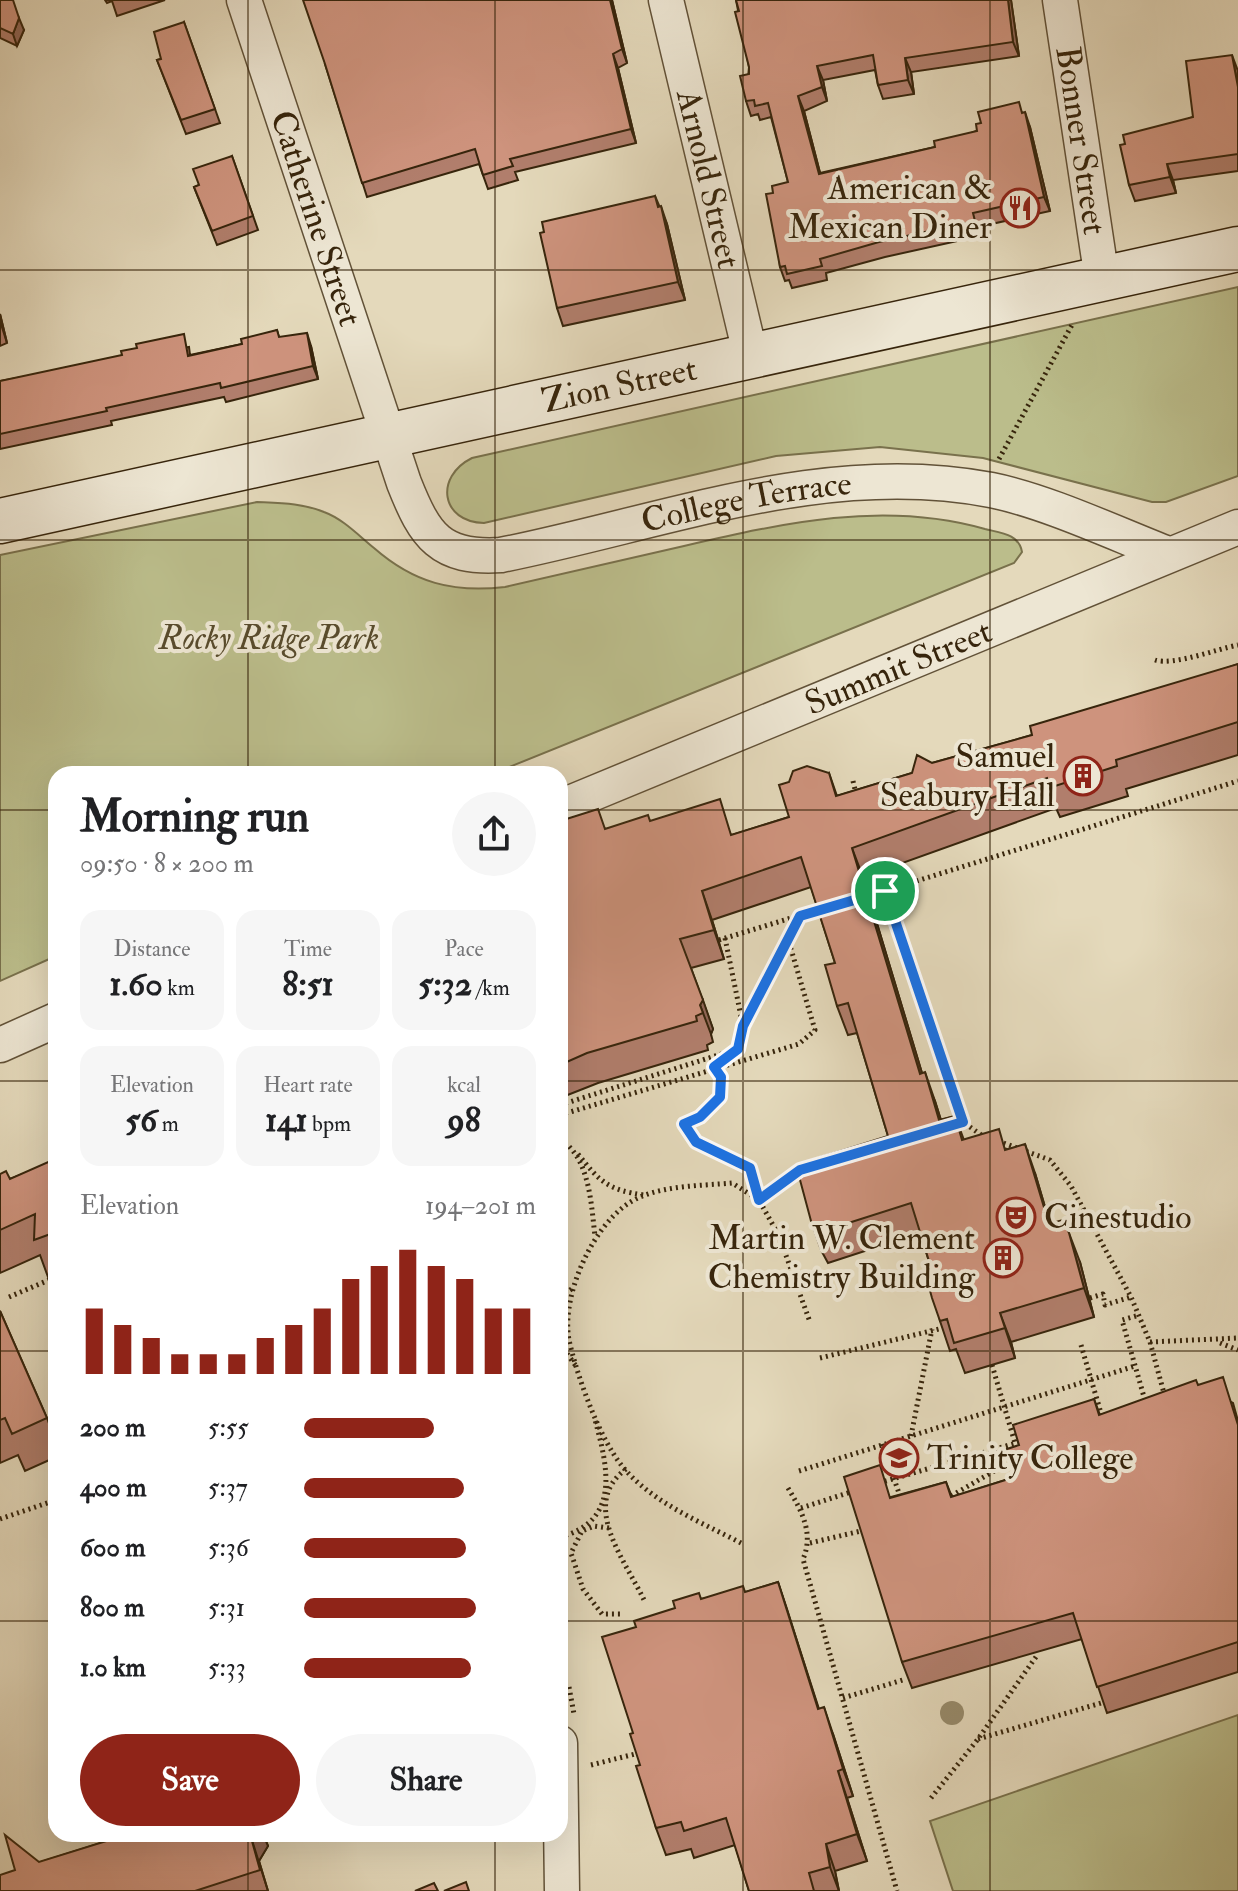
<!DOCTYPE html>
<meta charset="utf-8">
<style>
:root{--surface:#fff;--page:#f6f6f6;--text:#202124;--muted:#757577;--accent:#8f2418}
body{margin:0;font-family:"IM FELL Double Pica",serif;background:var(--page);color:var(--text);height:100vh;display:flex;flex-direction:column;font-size:30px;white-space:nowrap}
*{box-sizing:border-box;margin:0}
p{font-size:26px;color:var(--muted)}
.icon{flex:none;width:44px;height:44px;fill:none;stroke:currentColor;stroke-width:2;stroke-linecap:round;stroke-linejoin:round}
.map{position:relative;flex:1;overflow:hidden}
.panel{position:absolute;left:48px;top:766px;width:520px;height:1076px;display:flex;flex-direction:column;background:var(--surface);border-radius:24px;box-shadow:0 8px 32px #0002}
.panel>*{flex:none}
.pin{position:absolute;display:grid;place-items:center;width:68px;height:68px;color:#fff;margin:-34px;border:4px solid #fff;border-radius:50%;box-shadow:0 2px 8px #0007}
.round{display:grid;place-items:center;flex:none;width:84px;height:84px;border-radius:42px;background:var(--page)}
.head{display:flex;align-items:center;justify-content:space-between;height:136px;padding:0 32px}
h1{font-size:44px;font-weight:700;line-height:60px}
.stats{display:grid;grid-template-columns:repeat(3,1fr);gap:12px;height:136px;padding:8px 32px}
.stats div{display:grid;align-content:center;border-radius:20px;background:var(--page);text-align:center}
.stats b{font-size:34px;font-weight:700}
.stats small{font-size:22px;font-weight:400}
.stats p{font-size:22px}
.chart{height:224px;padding:16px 32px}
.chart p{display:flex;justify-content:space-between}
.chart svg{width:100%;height:144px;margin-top:8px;stroke:var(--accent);stroke-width:6}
.cta{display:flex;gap:16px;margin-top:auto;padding:16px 32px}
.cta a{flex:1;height:92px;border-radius:48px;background:var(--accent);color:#fff;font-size:32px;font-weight:700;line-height:92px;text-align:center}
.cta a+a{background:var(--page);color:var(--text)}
ul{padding:0 32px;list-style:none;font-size:26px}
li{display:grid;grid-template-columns:128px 96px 1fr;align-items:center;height:60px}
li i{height:20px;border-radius:10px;background:var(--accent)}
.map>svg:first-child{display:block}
.green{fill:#bbbd8b;stroke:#79714c;stroke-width:2}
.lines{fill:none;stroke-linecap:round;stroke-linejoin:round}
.street-casing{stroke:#625238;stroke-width:37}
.secondary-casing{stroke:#37250c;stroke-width:47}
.path{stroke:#37250c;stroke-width:5;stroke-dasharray:2 4;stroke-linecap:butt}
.street{stroke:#ede6d3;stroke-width:34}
.secondary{stroke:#ede6d3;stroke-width:44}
.tree{fill:#978b6c}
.wall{fill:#b17e6c;stroke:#37250c;stroke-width:2}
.shaded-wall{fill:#906758;stroke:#37250c;stroke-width:2}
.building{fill:#ce937d;stroke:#37250c;stroke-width:2}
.route-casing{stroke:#fff;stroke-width:16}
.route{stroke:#1a73e8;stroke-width:10}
.grid{fill:none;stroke:#37250c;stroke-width:2;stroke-opacity:0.55}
.labels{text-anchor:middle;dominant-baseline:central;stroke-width:8;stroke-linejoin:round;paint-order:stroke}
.street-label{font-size:34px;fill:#37250c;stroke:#ede6d3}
.poi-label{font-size:34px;fill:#37250c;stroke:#ede6d3;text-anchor:end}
.park-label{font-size:34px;font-style:italic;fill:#584b2c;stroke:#ede6d3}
</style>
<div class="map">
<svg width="1238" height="1891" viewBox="0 0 1238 1891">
<rect width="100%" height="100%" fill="#e4d9bb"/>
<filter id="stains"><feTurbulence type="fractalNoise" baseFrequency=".0025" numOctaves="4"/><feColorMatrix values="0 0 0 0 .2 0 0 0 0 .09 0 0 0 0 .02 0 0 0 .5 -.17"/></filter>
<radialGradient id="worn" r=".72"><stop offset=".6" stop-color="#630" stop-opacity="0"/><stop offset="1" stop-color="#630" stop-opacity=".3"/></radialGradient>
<path class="green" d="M1238,287V476L1166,502H1152L983,458L880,447L776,456L484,523C441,522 434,477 472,458Z
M257,502C280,503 303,503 324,512C343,519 358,535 374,548C414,583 453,593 505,587C564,574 624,560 684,546C783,523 884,500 985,529C1001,533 1019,534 1022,552L1014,563L492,774H56V956L0,981V555Z
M1238,1715V1891H953L930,1821Z"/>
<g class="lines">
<g class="street-casing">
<g id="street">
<path id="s1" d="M244,0L404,483C425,536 440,559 501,555C662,523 825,458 991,490C1046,501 1114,533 1168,554"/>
<path id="s2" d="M666,0L751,357"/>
<path id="s3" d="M1060,0L1102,279"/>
<path id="s4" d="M560,807L1238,527"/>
<path d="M0,1045L56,1020"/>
<path d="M560,1743L562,1891"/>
</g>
</g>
<g class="secondary-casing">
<g id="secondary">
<path id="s5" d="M0,521L1238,249"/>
</g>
</g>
<path class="path" d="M999,459L1073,323
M1155,660C1173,666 1217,649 1238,645
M853,781L856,794
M879,868L963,1122L984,1137
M865,897L1238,781
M725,938L743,1026L738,1049L714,1067L721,1077L720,1097L700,1117L684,1124L696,1142L750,1168L759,1200L801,1170
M719,940L824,908
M743,1025L799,917
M560,1105L731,1051
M560,1115L799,1044L815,1030L788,939
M560,1139C590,1158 591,1204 595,1236
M998,1141L1050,1160L1071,1186L1131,1297L1150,1342L1165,1397
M578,1154C600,1182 608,1190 644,1195
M9,1297L56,1277
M560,1297L573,1288
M1090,1298L1103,1294L1105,1305L1131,1297
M1136,1316L1122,1320L1146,1404
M1150,1342L1238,1338
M1220,1343L1238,1350
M560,1344L576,1366
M1081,1345L1103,1420
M820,1358L943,1328
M992,1365L1015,1443
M911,1436L932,1329
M882,1444L901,1499
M626,1469C579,1504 625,1560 644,1600
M799,1471L1135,1366
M879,1483L1023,1441
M788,1488C802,1511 814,1534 803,1559L897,1891
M946,1499L1013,1460
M801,1508L854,1491
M0,1519L56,1500
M609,1528L594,1526L582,1531L571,1553L583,1589L602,1614H620
M560,1537C621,1521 608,1467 595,1420
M741,1543C697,1520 640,1498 613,1453C595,1425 576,1372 569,1340C561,1297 591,1230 626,1205C653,1185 700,1186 732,1183L759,1200L779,1236L810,1322
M810,1543L865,1530
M569,1687L574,1714
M843,1698L906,1679
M978,1739L1108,1701
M591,1765L639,1753
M931,1798L978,1739L1038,1654"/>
<use href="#street" class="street"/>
<use href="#secondary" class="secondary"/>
</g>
<circle class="tree" cx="952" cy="1713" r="12"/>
<path class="wall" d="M0,0L24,30L17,46L0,38Z
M105,0H165L117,16L112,1L107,3Z
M612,0L627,63L618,68L636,143L515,172L518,180L488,189L479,164L367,197L325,64Z
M736,0H1011L1019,56L911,72L914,94L883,99L878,85L875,70L823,80L827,101L804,111L820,173L935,147L1023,113L1030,127L1050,211L978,227L980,236L885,257L826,273L827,280L792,288L789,280L785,281L780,267L773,193L788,182L771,117L760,120L758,114L751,116L746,101L749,67Z
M184,22L220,123L186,134L157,60L161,59Z
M1238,72V171L1173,180L1176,193L1135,201L1129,185L1125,144L1193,117Z
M232,156L258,230L217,245L194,187L199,185Z
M655,196L667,224L685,300L563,326L557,308Z
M0,314L7,343L0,346Z
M277,330L279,337L311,346L318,379L226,402L224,397L111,421L112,425L0,449V381L189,347L190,355L242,344Z
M1238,664V755L1126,789L1128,796L1060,817L1056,808L863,877L922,1073L935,1101L941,1120L955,1116L964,1140L1007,1149L1035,1173L1050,1224L1080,1262L1094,1317L1011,1342L1015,1358L965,1373L956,1349L950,1351L940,1321L933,1274L920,1233L828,1263L821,1250L811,1221L888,1136L857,1033L848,1035L837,1006L835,963L811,887L712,920L724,959L691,968L713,1029L711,1034L713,1042L707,1045L708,1050L598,1083L560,1098V821L606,829L650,821L732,835L789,817L829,773L837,796L912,773L932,763L1032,735Z
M56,1161V1274L48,1277L40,1255L0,1273V1174L10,1179Z
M0,1311L47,1418L56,1443V1457L25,1471L18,1455L0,1463Z
M1198,1385L1233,1403L1238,1421V1672L1107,1713L1082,1639L912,1688L902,1662L891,1497L946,1482L952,1497L1015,1477L1019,1445L1094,1399L1100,1415Z
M778,1582L819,1709L833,1734L853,1796L847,1798L867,1861L835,1871L839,1891H749L735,1845L694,1858L691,1849L666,1855L656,1828L633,1733L636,1627L701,1599L746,1592Z
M129,1834H263L268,1846L259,1861L268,1891H0L15,1870Z"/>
<path class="shaded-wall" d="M610,0H612L627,63L622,49Z
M1008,0H1011L1019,56L1013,42Z
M19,18L24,30L17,46L13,34Z
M613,54L618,68L636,143L631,129Z
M1232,55L1238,71V87Z
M905,58L911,72L914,94L908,80Z
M817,66L823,80L827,101L822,87Z
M798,96L804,111L824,188L819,174Z
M1025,112L1030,127L1050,211L1044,197Z
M1167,164L1173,180L1176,193L1170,177Z
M661,206L667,224L685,300L678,282Z
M0,314L7,343L0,321Z
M307,333L311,346L318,379L313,366Z
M852,848L863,877L931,1103L920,1074Z
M702,891L712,920L724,959L714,930Z
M703,1000L713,1029L711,1034L700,1005Z
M925,1072L935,1101L950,1150L939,1120Z
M1025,1144L1035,1173L1059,1254L1049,1224Z
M1069,1233L1080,1262L1094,1317L1084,1288Z
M1000,1313L1011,1342L1015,1358Z
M778,1582L787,1609L827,1736L818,1709Z
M824,1707L833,1734L853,1796L843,1769Z
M838,1771L847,1798L867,1861L857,1834Z
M250,1834H263L268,1846L259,1861L268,1891Z
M826,1844L835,1871L839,1891L830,1867Z"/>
<path class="building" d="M0,0H13L19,18L13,34L0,28Z
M303,0H610L622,49L613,54L631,129L510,159L513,166L483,175L475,149L362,183L325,64Z
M736,0H1008L1013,42L905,58L908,80L878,85L873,55L817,66L822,87L798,96L819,174L935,147L934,141L977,131L976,124L981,123L978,112L1019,102L1022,113L1025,112L1044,197L973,213L975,221L879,242L820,259L822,266L787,274L785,266L780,267L766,194L773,193L772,186L788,182L768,103L755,106L754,100L746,101L740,76L749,74V67L735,12L739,11Z
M184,22L215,109L181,120L157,60L161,59L154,32Z
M1232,55L1238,87V154L1167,164L1170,177L1129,185L1120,145L1125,144L1123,135L1193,117L1186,61Z
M232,156L253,216L212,231L194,187L199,185L193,169Z
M655,196L658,207L661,206L678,282L557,308L540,233L544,232L542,222Z
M277,330L279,337L307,333L313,366L221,388L220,383L106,408L107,411L0,434V381L122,355L121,351L137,348L136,344L184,334L188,356L242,344L241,339Z
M1238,664V722L1116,760L1117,766L1049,788L1047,778L852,848L920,1074L925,1072L939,1120L955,1116L962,1140L999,1129L1005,1150L1025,1144L1049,1224L1063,1220L1069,1233L1084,1288L1000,1313L1005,1328L954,1343L947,1319L940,1321L932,1298L926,1276L933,1274L911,1203L817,1233L811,1221L796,1165L888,1136L848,1003L837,1006L825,965L835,963L801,857L702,891L714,930L680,939L703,1000L700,1005L703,1013L696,1016L697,1021L587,1053L560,1065V821L598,809L605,829L648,815L650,821L720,799L731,835L789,817L779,785L789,782L793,771L807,766L829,773L836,796L912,773L917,755L932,763L1032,735L1030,726Z
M55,1159L56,1232L34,1240L35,1214L0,1230V1174L6,1171L10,1179Z
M0,1311L47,1418L12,1434L5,1418L0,1420Z
M1223,1377L1238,1425V1642L1097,1687L1073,1613L902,1662L844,1477L880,1465L890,1498L946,1482L951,1497L1015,1477L1007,1449L1019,1445L1013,1425L1094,1399L1099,1415L1196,1380L1198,1385Z
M778,1582L818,1709L824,1707L843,1769L838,1771L857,1834L826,1844L830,1867L809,1873L814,1891H749L726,1818L684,1831L681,1822L656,1828L636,1766L640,1765L630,1734L633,1733L602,1637L636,1627L634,1621L675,1608L673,1601L699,1593L701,1599L743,1586L745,1592Z
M129,1834H250L260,1870L195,1891H0V1875L15,1870L5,1835L39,1862Z
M466,1882L469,1891H444Z
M434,1883L438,1891H415Z"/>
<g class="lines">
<g class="route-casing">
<path id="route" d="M885,891L963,1122L800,1170L759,1200L750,1168L696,1142L684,1124L700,1117L720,1097L721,1077L714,1067L738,1049L743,1026L800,916Z"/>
</g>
<use href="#route" class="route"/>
</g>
<path class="grid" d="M248,0V774M495,0V774M743,0V1891M990,0V1891M0,270H1238M0,540H1238M0,810H56M560,810H1238M0,1081H56M560,1081H1238M0,1351H56M560,1351H1238M0,1621H56M560,1621H1238M248,1834V1891M495,1834V1891"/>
<defs>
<g id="restaurant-ring" transform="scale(2)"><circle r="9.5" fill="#ede6d3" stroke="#8f2418" stroke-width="1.5"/><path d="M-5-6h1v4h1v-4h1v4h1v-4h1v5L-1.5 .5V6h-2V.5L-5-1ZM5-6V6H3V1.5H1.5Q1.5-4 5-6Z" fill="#8f2418"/></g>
<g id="building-ring" transform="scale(2)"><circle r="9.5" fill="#ede6d3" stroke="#8f2418" stroke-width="1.5"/><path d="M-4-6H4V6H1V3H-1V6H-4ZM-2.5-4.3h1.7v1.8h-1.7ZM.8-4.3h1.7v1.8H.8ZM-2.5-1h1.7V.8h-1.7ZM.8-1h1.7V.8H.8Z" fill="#8f2418"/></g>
<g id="theatre-ring" transform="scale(2)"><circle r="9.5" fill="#ede6d3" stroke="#8f2418" stroke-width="1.5"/><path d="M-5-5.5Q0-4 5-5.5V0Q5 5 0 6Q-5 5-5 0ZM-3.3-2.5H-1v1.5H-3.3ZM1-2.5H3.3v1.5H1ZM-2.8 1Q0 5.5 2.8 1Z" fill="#8f2418"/></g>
<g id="university-ring" transform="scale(2)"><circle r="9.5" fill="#ede6d3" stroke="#8f2418" stroke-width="1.5"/><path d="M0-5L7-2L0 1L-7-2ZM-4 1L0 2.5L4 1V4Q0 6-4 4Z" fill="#8f2418"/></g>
</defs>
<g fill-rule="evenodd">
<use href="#restaurant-ring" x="1020" y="208"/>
<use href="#building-ring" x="1083" y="776"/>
<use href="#theatre-ring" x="1016" y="1217"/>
<use href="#building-ring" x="1003" y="1258"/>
<use href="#university-ring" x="899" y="1458"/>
</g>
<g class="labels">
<g class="street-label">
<text stroke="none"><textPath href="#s3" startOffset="142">Bonner Street</textPath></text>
<text stroke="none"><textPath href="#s2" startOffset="184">Arnold Street</textPath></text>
<text stroke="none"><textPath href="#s1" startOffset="230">Catherine Street</textPath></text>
<text stroke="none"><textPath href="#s5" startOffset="634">Zion Street</textPath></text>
<text stroke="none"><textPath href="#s1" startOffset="894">College Terrace</textPath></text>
<text stroke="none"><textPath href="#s4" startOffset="366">Summit Street</textPath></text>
</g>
<g class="poi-label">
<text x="992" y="188">American &amp;<tspan x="992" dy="39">Mexican Diner</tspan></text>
<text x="1055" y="756">Samuel<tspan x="1055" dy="39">Seabury Hall</tspan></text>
<text x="1044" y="1217" text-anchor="start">Cinestudio</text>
<text x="975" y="1238">Martin W. Clement<tspan x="975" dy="39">Chemistry Building</tspan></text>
<text x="927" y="1458" text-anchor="start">Trinity College</text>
</g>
<g class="park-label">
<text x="269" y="638">Rocky Ridge Park</text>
</g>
</g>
<rect width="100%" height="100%" filter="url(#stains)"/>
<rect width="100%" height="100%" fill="url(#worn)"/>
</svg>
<div class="pin" style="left:885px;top:891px;background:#1e9e55"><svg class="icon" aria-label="arrive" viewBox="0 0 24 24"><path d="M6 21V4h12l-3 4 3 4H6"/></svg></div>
<section class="panel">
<div class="head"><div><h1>Morning run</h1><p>09:50 · 8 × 200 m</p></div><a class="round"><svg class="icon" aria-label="share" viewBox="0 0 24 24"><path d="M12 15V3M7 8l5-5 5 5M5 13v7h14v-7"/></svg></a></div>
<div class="stats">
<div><p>Distance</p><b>1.60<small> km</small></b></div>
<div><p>Time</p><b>8:51</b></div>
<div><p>Pace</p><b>5:32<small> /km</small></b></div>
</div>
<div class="stats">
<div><p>Elevation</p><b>56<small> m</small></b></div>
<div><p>Heart rate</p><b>141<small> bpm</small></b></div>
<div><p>kcal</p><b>98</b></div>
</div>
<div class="chart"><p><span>Elevation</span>194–201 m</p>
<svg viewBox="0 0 160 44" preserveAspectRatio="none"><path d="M5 44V24M15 44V29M25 44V33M35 44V38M45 44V38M55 44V38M65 44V33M75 44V29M85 44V24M95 44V15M105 44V11M115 44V6M125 44V11M135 44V15M145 44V24M155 44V24"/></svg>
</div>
<ul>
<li><b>200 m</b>5:55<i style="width:56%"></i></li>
<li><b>400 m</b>5:37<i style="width:69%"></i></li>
<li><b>600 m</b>5:36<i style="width:70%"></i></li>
<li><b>800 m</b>5:31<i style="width:74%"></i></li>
<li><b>1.0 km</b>5:33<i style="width:72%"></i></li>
</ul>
<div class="cta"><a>Save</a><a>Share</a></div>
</section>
</div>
